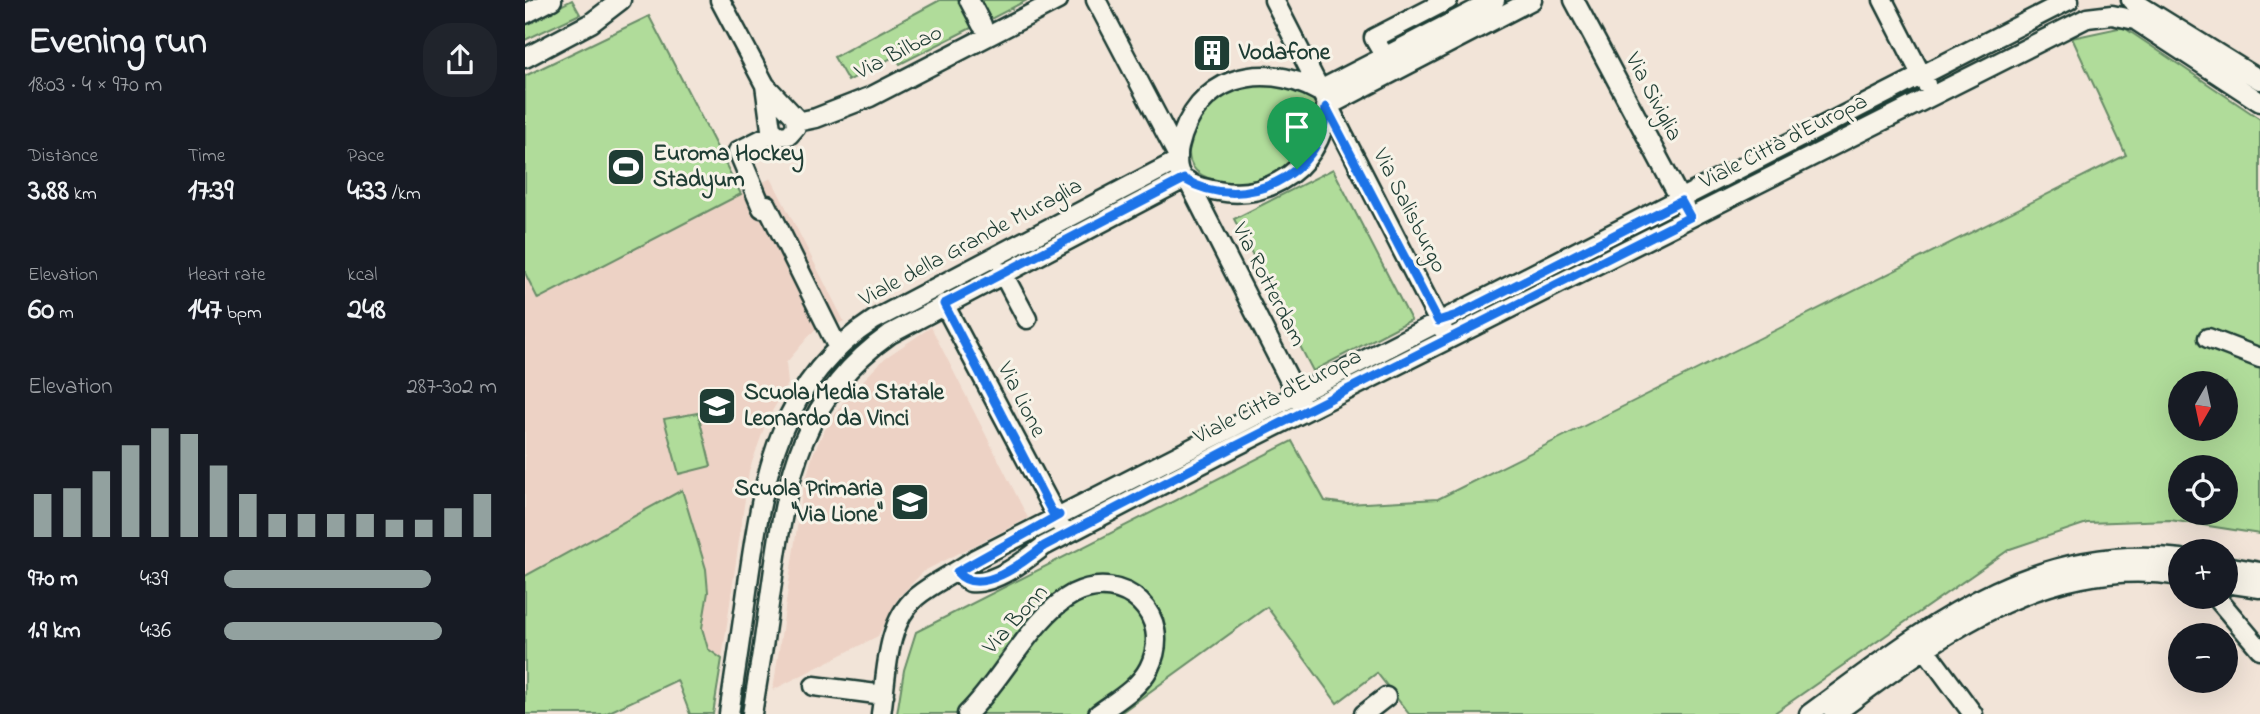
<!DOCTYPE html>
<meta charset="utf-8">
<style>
:root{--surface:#171b24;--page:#20242c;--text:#f1f3f6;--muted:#9ea1a6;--accent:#92a19f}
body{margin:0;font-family:"Indie Flower",sans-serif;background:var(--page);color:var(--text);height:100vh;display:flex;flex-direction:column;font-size:26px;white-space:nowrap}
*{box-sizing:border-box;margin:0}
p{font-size:23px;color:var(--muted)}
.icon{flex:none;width:38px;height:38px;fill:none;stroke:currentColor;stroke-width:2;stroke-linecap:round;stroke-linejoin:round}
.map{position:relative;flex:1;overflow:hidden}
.drawer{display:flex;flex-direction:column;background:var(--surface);width:525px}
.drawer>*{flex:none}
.needle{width:46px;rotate:189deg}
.controls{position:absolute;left:1643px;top:371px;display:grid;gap:14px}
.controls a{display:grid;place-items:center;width:70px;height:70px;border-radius:50%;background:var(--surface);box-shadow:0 7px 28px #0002;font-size:35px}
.pin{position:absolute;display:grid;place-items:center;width:60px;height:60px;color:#fff;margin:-72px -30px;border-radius:50% 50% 50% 0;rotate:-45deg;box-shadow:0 0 7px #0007}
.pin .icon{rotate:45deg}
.round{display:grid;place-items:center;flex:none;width:74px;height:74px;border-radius:28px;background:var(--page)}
.headline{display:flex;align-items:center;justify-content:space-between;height:119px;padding:0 28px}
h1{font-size:38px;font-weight:700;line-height:52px}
.metrics{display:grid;grid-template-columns:repeat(3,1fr);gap:10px;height:119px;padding:7px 28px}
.metrics div{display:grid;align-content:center}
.metrics b{font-size:30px;font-weight:700}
.metrics small{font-size:19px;font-weight:400}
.metrics p{font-size:19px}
.chart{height:196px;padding:14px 28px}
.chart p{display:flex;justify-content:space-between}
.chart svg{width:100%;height:126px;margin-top:7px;stroke:var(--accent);stroke-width:6}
ul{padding:0 28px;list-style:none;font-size:23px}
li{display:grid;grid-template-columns:112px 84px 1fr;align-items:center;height:52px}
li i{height:18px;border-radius:9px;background:var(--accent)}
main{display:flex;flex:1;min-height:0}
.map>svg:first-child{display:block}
.built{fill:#edd2c5}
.green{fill:#b0dc9a;stroke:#688c67;stroke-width:2;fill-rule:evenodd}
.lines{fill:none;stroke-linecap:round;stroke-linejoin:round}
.minor-casing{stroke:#1f3d34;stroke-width:23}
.minor{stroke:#f7f3e8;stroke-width:18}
.route-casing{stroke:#fff;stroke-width:14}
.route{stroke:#1a73e8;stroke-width:9}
.labels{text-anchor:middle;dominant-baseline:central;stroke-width:6;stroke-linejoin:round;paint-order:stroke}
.street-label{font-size:23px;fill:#1f3d34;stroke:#f7f3e8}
.poi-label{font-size:23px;font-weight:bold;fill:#1f3d34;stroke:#f7f3e8;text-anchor:start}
</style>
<main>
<section class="drawer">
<div class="headline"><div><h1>Evening run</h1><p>18:03 · 4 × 970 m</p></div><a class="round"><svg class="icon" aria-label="share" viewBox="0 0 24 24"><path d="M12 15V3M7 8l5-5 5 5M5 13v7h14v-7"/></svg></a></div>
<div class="metrics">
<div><p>Distance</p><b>3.88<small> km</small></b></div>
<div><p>Time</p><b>17:39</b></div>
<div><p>Pace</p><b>4:33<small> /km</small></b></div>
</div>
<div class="metrics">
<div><p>Elevation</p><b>60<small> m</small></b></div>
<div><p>Heart rate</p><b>147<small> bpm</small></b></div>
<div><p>kcal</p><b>248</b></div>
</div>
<div class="chart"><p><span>Elevation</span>287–302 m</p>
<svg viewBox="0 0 160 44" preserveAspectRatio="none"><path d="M5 44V29M15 44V27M25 44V21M35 44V12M45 44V6M55 44V8M65 44V19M75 44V29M85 44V36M95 44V36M105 44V36M115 44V36M125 44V38M135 44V38M145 44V34M155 44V29"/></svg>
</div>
<ul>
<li><b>970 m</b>4:39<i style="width:76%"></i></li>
<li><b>1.9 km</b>4:36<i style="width:80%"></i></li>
</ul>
</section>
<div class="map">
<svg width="1735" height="714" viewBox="0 0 1735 714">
<rect width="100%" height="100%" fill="#f2e4d8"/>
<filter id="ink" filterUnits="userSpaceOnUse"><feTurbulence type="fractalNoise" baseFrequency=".0143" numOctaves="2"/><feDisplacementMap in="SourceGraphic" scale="14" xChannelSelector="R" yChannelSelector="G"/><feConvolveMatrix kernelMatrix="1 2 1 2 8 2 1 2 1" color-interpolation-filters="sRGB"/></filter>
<g filter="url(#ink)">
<path class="built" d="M246,178L319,321L311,325L304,313L261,363L263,384L242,420L224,471L197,659L183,649L177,628L183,592L157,491L0,576V273L13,298Z
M406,327L503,518L399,571L373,598L353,636L248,690L277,494L288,454L299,431L321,398L360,358Z"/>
<path class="green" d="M47,0L55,14L0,40V24Z
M415,0H435L450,26L375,64L370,56L323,81L309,57Z
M451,0H502L462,21Z
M124,16L216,194L13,299L0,273V76Z
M1598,27L1735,119V534L1645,520L1562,523L1485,549L1248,714H884L852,673L812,703L742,607L594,714H372L379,670L391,632L767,441L800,501L822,504L913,499L1601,155L1547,38ZM1656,383H1701V429H1656ZM1656,467H1701V513H1656Z
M748,82C758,86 775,89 783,95C812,119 767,166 745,175C726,184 703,185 683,178C643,163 675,111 698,96C714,86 730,84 748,82Z
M808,169L886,320L788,371L709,219Z
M173,413L186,466L154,474L139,419Z
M157,490L181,569L183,592L177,628L183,649L197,659L188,714H165L152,680L80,714H0V576Z"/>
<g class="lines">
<g class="minor-casing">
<path id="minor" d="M195,0L240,85L270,117L271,127L264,135L254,136L246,129L240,85
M444,0L457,25
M571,0L653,156
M749,0L918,330
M1049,0L1161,210
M1358,0L1401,84
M1606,0L1735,80
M0,14L27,0
M860,57L849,38L923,0
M0,58L66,23L96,0
M793,91C735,59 670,78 654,147C652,157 650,169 658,178C666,186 681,189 693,191C714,195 736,192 755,181C781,167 801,137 801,107
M793,91L970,0
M801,107L1007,0
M272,122L291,118L345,97L533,0
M249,133L213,151L237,208L242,205L313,348
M663,181L776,403
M477,272L502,319
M419,304L536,525
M1683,338L1735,358
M1701,566L1735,572
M432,572L445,582C469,585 501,560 519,546L711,446L1562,18L1587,15L1610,20L1735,102
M1701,583L1735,588
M1691,597L1735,649
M1394,641L1448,714
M289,686L359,695
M204,714C211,668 218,622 224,576C239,473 255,381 349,320L652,161
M227,714C235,668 242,622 248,576C262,476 277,396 365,334L659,179
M356,714C362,677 360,624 391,597C409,582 431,573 450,559L1544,0
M442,714C476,682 508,615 548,594C599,568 650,616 624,668C613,689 591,701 573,714
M839,714L861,697
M1284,714C1399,630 1504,541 1656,559
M1309,714C1413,638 1517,554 1656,576"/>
</g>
<use href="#minor" class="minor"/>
</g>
</g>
<g class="lines" filter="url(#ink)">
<g class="route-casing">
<path id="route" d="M801,107L913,321L932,315L1156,201L1165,217L711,446L519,546C499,562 454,598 432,572L534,515L527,512L419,304L659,179C717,214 799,177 801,107Z"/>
</g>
<use href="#route" class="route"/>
</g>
<defs>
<g id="building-square" transform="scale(2.0125)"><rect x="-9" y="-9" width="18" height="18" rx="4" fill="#1f3d34" stroke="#f7f3e8"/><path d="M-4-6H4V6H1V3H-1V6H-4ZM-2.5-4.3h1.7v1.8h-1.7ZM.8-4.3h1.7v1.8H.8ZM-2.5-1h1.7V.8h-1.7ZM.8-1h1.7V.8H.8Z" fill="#fff"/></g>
<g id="stadium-square" transform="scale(2.0125)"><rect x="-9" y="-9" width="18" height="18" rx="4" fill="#1f3d34" stroke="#f7f3e8"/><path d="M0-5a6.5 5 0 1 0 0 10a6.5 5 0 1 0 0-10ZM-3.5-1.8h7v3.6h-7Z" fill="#fff"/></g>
<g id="school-square" transform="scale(2.0125)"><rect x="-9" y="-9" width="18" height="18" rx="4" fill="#1f3d34" stroke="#f7f3e8"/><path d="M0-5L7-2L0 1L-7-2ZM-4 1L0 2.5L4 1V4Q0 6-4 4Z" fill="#fff"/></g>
</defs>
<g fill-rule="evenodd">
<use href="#building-square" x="687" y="53"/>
<use href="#stadium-square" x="101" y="167"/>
<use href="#school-square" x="192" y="406"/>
<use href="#school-square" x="385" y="502"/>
</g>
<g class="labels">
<g class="street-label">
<text transform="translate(374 53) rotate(-27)">Via Bilbao</text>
<text transform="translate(1128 97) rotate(62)">Via Siviglia</text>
<text transform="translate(1259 142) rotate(-27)">Viale Città d'Europa</text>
<text transform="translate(884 211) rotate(63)">Via Salisburgo</text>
<text transform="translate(446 243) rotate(-28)">Viale della Grande Muraglia</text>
<text transform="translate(743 285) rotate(63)">Via Rotterdam</text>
<text transform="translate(753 397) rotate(-27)">Viale Città d'Europa</text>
<text transform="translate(496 400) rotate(63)">Via Lione</text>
<text transform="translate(491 620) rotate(-48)">Via Bonn</text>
</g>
<g class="poi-label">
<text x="714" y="53">Vodafone</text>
<text x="128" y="154">Euroma Hockey<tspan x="128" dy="26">Stadyum</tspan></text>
<text x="219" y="393">Scuola Media Statale<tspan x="219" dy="26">Leonardo da Vinci</tspan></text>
<text x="358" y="489" text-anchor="end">Scuola Primaria<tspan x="358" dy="26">"Via Lione"</tspan></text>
</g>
</g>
</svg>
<div class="controls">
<a><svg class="needle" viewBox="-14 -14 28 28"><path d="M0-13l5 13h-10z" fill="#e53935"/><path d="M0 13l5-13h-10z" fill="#9ea1a6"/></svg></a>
<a><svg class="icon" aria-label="locate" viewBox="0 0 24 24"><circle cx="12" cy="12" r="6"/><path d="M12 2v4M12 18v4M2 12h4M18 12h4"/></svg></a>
<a>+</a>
<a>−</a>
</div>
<div class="pin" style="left:772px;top:169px;background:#1e9e55"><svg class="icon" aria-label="arrive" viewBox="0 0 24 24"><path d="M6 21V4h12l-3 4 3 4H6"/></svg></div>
</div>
</main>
